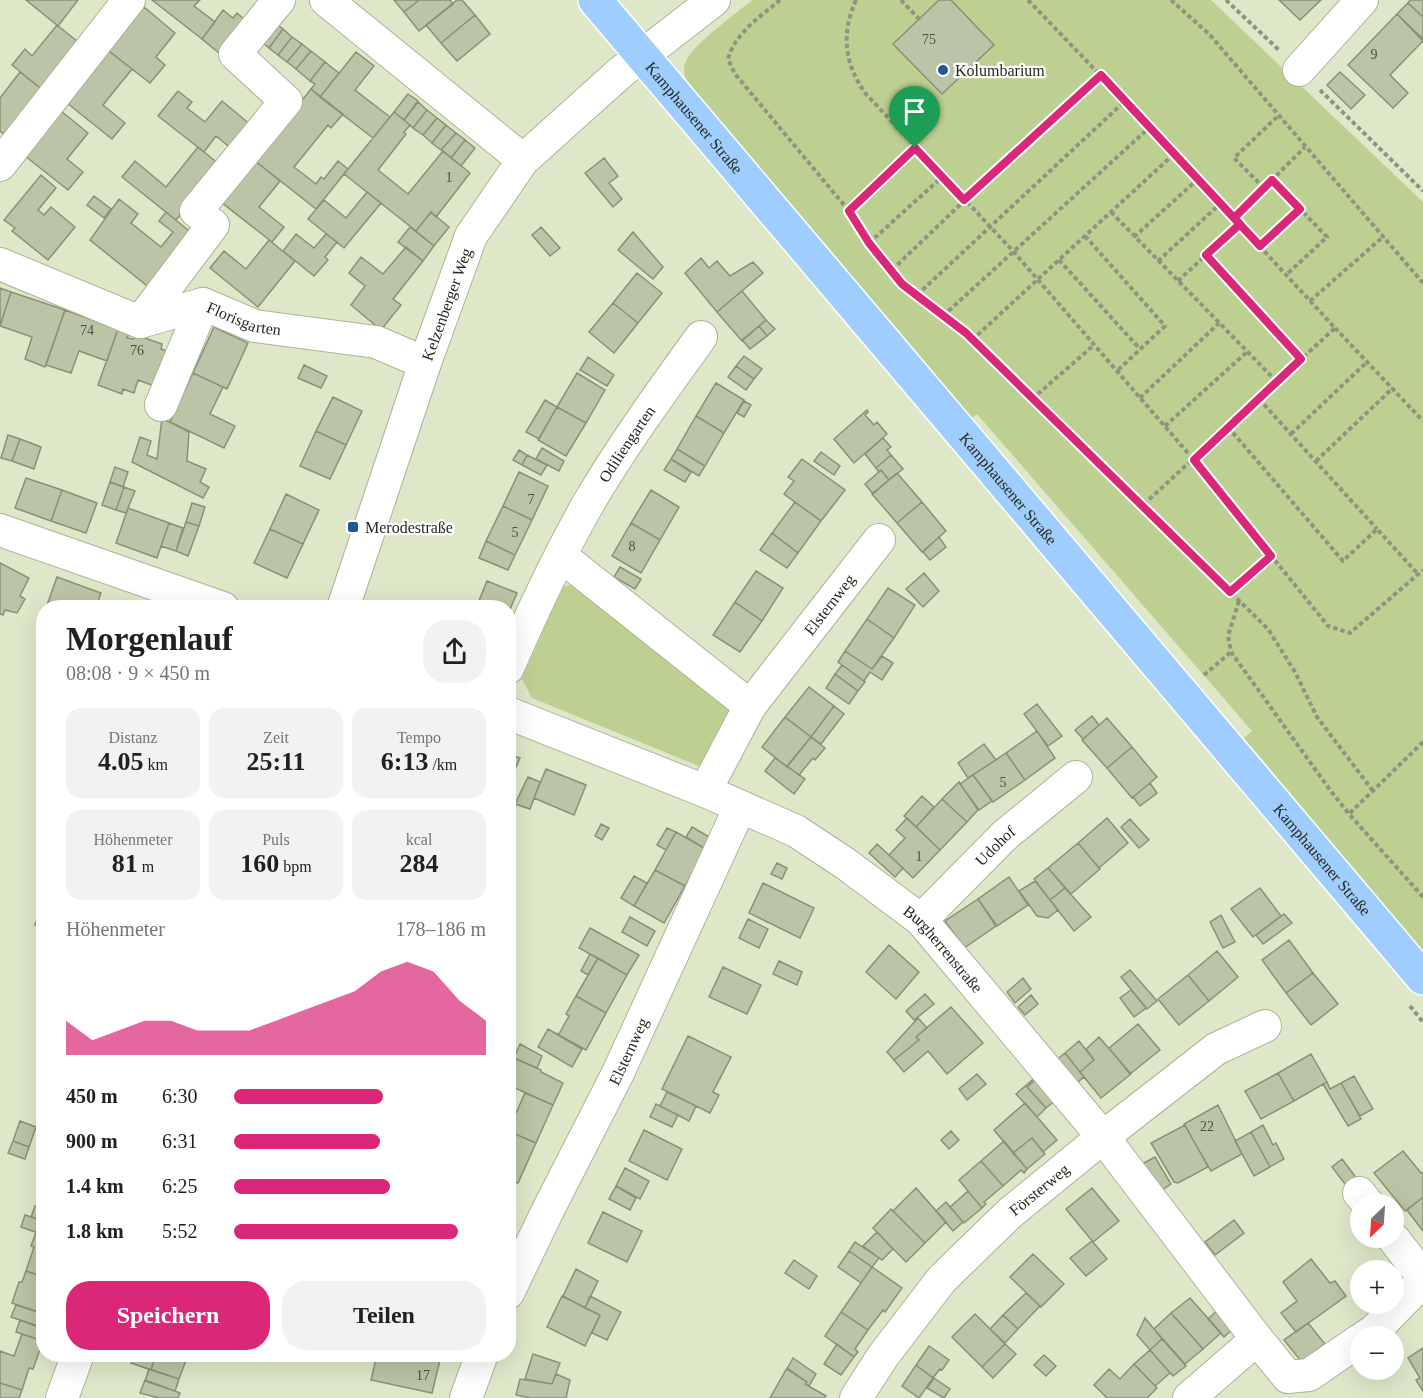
<!DOCTYPE html>
<html lang="de">
<meta charset="utf-8">
<style>
:root{--surface:#fff;--page:#f2f2f2;--text:#202124;--muted:#757577;--accent:#db2777}
body{margin:0;font-family:"Times New Roman",serif;background:var(--page);color:var(--text);height:100vh;display:flex;flex-direction:column;font-size:22px;white-space:nowrap}
*{box-sizing:border-box;margin:0}
p{font-size:20px;color:var(--muted)}
.icon{flex:none;width:33px;height:33px;fill:none;stroke:currentColor;stroke-width:2;stroke-linecap:round;stroke-linejoin:round}
.map{position:relative;flex:1;overflow:hidden}
.panel{position:absolute;left:36px;top:600px;width:480px;height:762px;display:flex;flex-direction:column;background:var(--surface);border-radius:24px;box-shadow:0 6px 24px #0002}
.panel>*{flex:none}
.needle{width:39px;rotate:205deg}
.fabs{position:absolute;left:1350px;top:1194px;display:grid;gap:12px}
.fabs a{display:grid;place-items:center;width:54px;height:54px;border-radius:50%;background:var(--surface);box-shadow:0 6px 24px #0002;font-size:30px}
.pin{position:absolute;display:grid;place-items:center;width:51px;height:51px;color:#fff;margin:-62px -26px;border-radius:50% 50% 50% 0;rotate:-45deg;box-shadow:0 0 6px #0007}
.pin .icon{rotate:45deg}
.round{display:grid;place-items:center;flex:none;width:63px;height:63px;border-radius:24px;background:var(--page)}
.summary{display:flex;align-items:center;justify-content:space-between;height:102px;padding:0 30px}
h1{font-size:33px;font-weight:800;line-height:45px}
.metrics{display:grid;grid-template-columns:repeat(3,1fr);gap:9px;height:102px;padding:6px 30px}
.metrics div{display:grid;align-content:center;border-radius:15px;background:var(--page);text-align:center}
.metrics b{font-size:26px;font-weight:800}
.metrics small{font-size:16px;font-weight:400}
.metrics p{font-size:16px}
.chart{height:168px;padding:12px 30px}
.chart p{display:flex;justify-content:space-between}
.chart svg{width:100%;height:108px;margin-top:6px;fill:var(--accent);opacity:.7}
.button{display:flex;gap:12px;margin-top:auto;padding:12px 30px}
.button a{flex:1;height:69px;border-radius:24px;background:var(--accent);color:#fff;font-size:24px;font-weight:800;line-height:69px;text-align:center}
.button a+a{background:var(--page);color:var(--text)}
ul{padding:0 30px;list-style:none;font-size:20px}
li{display:grid;grid-template-columns:96px 72px 1fr;align-items:center;height:45px}
li i{height:15px;border-radius:8px;background:var(--accent)}
.map>svg:first-child{display:block}
.green{fill:#bed091}
.building{fill:#bbc4a6;stroke:#899175;stroke-width:1.5}
.lines{fill:none;stroke-linecap:round;stroke-linejoin:round}
.minor-casing{stroke:#abb497;stroke-width:34}
.major-casing{stroke:#fff;stroke-width:36}
.path{stroke:#8d957e;stroke-width:4;stroke-dasharray:4.5 3;stroke-linecap:butt}
.minor{stroke:#fff;stroke-width:32}
.major{stroke:#9fcdfd;stroke-width:33}
.route-casing{stroke:#fff;stroke-width:12}
.route{stroke:#db2777;stroke-width:8}
.poi-dot{fill:#215991;stroke:#fff;stroke-width:2}
.labels{text-anchor:middle;dominant-baseline:central;stroke-width:4.5;stroke-linejoin:round;paint-order:stroke}
.number-label{font-size:14px;fill:#4b5040}
.poi-label{font-size:16px;fill:#262a1e;stroke:#fff;text-anchor:start}
.street-label{font-size:16px;fill:#262a1e;stroke:#fff}
</style>
<div class="map">
<svg width="1423" height="1398" viewBox="0 0 1423 1398">
<rect width="100%" height="100%" fill="#dee8c9"/>
<path class="green" d="M752,0H1211L1423,202V953L1244,738L1252,731L977,414L970,419L693,93C687,83 681,73 686,61C691,46 738,12 752,0Z
M579,583L733,705L701,767L532,698L522,679L562,587Z"/>
<path class="building" d="M26,0H78L58,26Z
M152,0H200L194,6L215,22L202,39Z
M394,0H419L404,12Z
M419,0H450L453,4L419,31L404,12Z
M457,0H462L475,15L441,43L426,25Z
M939,0H951L994,45L942,94L893,44Z
M1279,0H1321L1300,20Z
M1410,0H1423V17L1408,3Z
M1408,3L1423,17V39L1397,14Z
M144,7L175,33L156,57L165,65L150,83L109,51Z
M223,10L233,18L237,13L245,20L219,53L202,39Z
M1397,14L1423,41L1390,75L1408,93L1393,108L1348,65Z
M475,15L490,34L457,61L441,43Z
M274,22L283,29L269,48L259,40Z
M57,25L82,45L45,92L12,65L25,49L32,56Z
M283,29L292,37L278,55L269,48Z
M292,37L302,44L287,62L278,55Z
M302,44L311,51L296,69L287,62Z
M109,51L132,69L103,105L125,123L112,139L67,103Z
M311,51L325,62L310,81L296,69Z
M356,52L374,66L355,90L390,117L373,138L320,97Z
M325,62L339,73L320,97L311,89L315,84L310,81Z
M20,72L45,92L5,135L0,131V98Z
M1340,72L1365,95L1351,109L1327,85Z
M311,89L343,114L331,128L328,125L294,167L316,184L321,177L324,179L338,161L348,169L316,209L254,160Z
M178,91L192,102L187,108L205,122L222,101L251,125L232,149L216,136L204,152L158,116Z
M408,94L418,101L404,120L394,112Z
M418,102L427,110L413,128L404,120Z
M427,110L437,118L423,135L413,128Z
M61,111L88,133L67,159L83,172L68,190L25,156Z
M394,112L410,125L404,132L406,134L378,170L408,194L443,151L470,173L436,217L431,212L416,231L344,174Z
M437,118L446,125L432,143L423,135Z
M446,125L456,133L441,150L432,143Z
M456,133L465,140L451,158L441,150Z
M465,140L475,148L461,166L451,158Z
M198,147L220,165L176,220L122,177L135,161L166,187Z
M604,158L618,176L609,183L622,199L613,207L585,173Z
M254,160L280,181L259,207L284,227L272,242L221,202Z
M41,175L56,188L38,210L44,215L51,207L75,227L48,260L12,231L15,228L4,220Z
M367,192L381,203L344,248L308,219L324,200L346,218Z
M94,196L111,209L104,218L87,205Z
M119,199L138,214L131,223L161,247L173,232L159,221L166,212L194,235L151,289L90,240Z
M431,212L449,227L434,246L416,231Z
M410,227L434,246L423,261L398,242Z
M541,227L560,248L550,256L532,235Z
M633,232L663,267L653,279L618,250Z
M296,234L314,248L326,234L337,242L325,257L328,260L314,276L283,251Z
M269,240L295,261L258,307L210,268L224,251L246,269Z
M406,247L423,261L393,299L401,305L381,330L351,305L365,286L349,273L361,257L383,274Z
M701,258L709,268L717,261L730,276L753,262L763,273L717,312L685,273Z
M637,273L662,293L638,323L613,303Z
M0,288L11,292L1,323L0,322Z
M742,291L766,320L742,341L717,312Z
M11,292L65,310L45,367L25,359L32,337L0,326Z
M613,303L638,323L614,353L589,332Z
M65,310L118,329L107,361L79,351L71,373L46,365Z
M766,320L775,329L767,336L759,326Z
M759,326L767,336L750,349L742,340Z
M214,327L248,343L227,389L193,373Z
M118,329L129,334L127,338L133,339L136,335L162,344L161,349L170,352L165,364L161,363L159,368L162,369L157,387L138,380L134,393L123,389L122,394L98,385Z
M744,356L762,369L754,379L736,366Z
M588,357L614,375L607,386L580,370Z
M304,365L327,376L321,388L298,378Z
M736,366L754,379L746,390L728,377Z
M193,373L223,387L210,414L235,426L224,448L170,422Z
M577,373L605,390L586,423L557,407Z
M716,383L744,400L724,433L696,416Z
M333,397L362,411L346,445L316,431Z
M545,400L557,407L539,439L526,432Z
M744,401L751,405L744,417L737,413Z
M557,407L586,423L566,456L538,440Z
M867,410L868,412L865,415L874,425L877,422L887,434L854,463L834,439Z
M696,416L724,433L705,466L677,449Z
M162,418L189,432L187,461L206,469L200,482L209,487L203,498L132,462L140,437L151,441L147,455L157,459Z
M316,431L346,445L330,479L300,466Z
M8,435L20,439L12,461L1,458Z
M883,438L891,447L887,450L891,455L876,468L865,454Z
M20,439L41,447L34,469L12,461Z
M542,448L564,461L559,471L536,459Z
M677,449L705,466L699,476L671,459Z
M519,450L527,455L522,465L513,460Z
M821,452L840,466L834,475L814,461Z
M527,455L547,465L541,475L522,465Z
M891,455L903,469L889,480L881,470L879,472L876,468Z
M671,459L691,472L685,482L664,470Z
M802,459L845,490L821,521L784,494L794,481L788,477Z
M115,467L128,472L123,487L110,482Z
M881,470L889,480L873,494L865,484Z
M519,472L548,486L532,520L503,506Z
M897,473L922,502L897,523L872,494Z
M26,478L62,490L51,521L15,508Z
M110,482L124,487L116,510L102,505Z
M124,487L135,491L126,513L116,510Z
M62,490L97,503L86,533L51,521Z
M651,490L679,507L660,540L631,523Z
M286,494L319,510L303,544L270,529Z
M795,502L821,521L798,553L772,533Z
M922,502L946,531L922,552L897,523Z
M192,503L205,507L199,526L186,522Z
M503,506L532,520L515,555L486,541Z
M128,508L169,523L157,558L116,543Z
M186,522L199,526L188,556L176,551Z
M169,523L183,528L176,551L161,546Z
M631,523L660,540L641,573L612,556Z
M270,529L303,544L287,578L254,563Z
M772,533L798,553L787,568L760,550Z
M939,537L946,547L930,560L923,552Z
M486,541L515,555L508,570L479,558Z
M0,563L29,578L20,596L25,599L17,613L5,610L3,615L0,614Z
M620,567L641,579L635,589L614,577Z
M756,571L783,588L762,621L735,602Z
M924,573L939,591L923,607L906,589Z
M57,577L101,593L96,608H46Z
M487,581L517,593L508,614V608H476Z
M888,588L915,605L894,638L867,619Z
M735,602L762,621L740,652L713,635Z
M867,619L894,638L872,669L845,651Z
M845,651L872,669L882,656L893,663L882,680L870,672L864,681L838,662Z
M842,665L865,682L858,691L835,674Z
M835,674L858,691L849,704L826,688Z
M809,687L834,706L811,737L785,717Z
M1037,704L1062,736L1048,746L1024,714Z
M834,706L844,714L821,744L811,737Z
M1092,716L1099,725L1083,739L1075,730Z
M785,717L811,737L787,767L762,747Z
M1107,718L1132,747L1107,768L1082,740Z
M1037,731L1055,758L1025,780L1006,753Z
M811,737L825,748L815,760L813,758L799,775L787,766Z
M984,744L996,760L968,778L958,763Z
M1132,747L1157,777L1132,798L1107,768Z
M1006,753L1025,780L993,802L973,775Z
M508,754L520,758L508,785Z
M775,758L805,779L794,794L765,771Z
M546,769L586,785L574,815L534,798Z
M973,775L992,801L979,810L960,784Z
M528,777L540,782L530,809L515,804Z
M959,782L978,810L967,822L942,799Z
M1150,783L1157,793L1140,806L1133,797Z
M922,796L934,807L916,827L904,816Z
M942,799L967,822L940,850L916,827Z
M907,818L940,850L913,878L889,855L905,838L896,830Z
M1107,818L1128,843L1099,868L1078,843Z
M1130,819L1149,840L1139,848L1121,827Z
M601,824L609,828L602,840L595,836Z
M692,827L711,838L705,849L686,837Z
M667,828L676,832L666,850L657,845Z
M676,832L706,849L685,886L655,870Z
M1078,843L1100,869L1071,894L1048,868Z
M877,844L903,868L895,877L869,853Z
M777,863L787,868L782,879L771,874Z
M1048,868L1065,888L1050,900L1034,879Z
M655,870L685,886L664,923L634,906Z
M634,876L647,883L634,906L621,898Z
M1009,877L1028,905L997,926L978,899Z
M1035,881L1058,910L1048,918L1037,916L1019,891Z
M763,883L814,908L800,938L749,913Z
M1065,888L1091,917L1074,931L1050,900Z
M1260,888L1281,916L1253,937L1231,909Z
M978,899L996,926L964,948L945,921Z
M42,904L44,905V928L35,925Z
M1284,914L1292,923L1263,944L1256,935Z
M1221,915L1235,942L1223,948L1210,922Z
M630,917L655,931L647,946L622,932Z
M748,919L768,929L759,948L739,938Z
M590,928L639,955L627,975L579,948Z
M1289,940L1313,973L1286,993L1262,960Z
M889,945L919,972L896,999L866,972Z
M1217,951L1238,977L1209,1001L1188,975Z
M590,954L598,958L588,975L581,971Z
M598,958L627,975L606,1013L576,996Z
M779,961L802,972L797,985L773,974Z
M723,967L761,985L747,1014L709,997Z
M1130,970L1157,1001L1147,1009L1121,977Z
M1313,973L1338,1004L1311,1025L1286,993Z
M1188,975L1209,1001L1179,1025L1158,999Z
M1023,978L1031,989L1015,1003L1007,992Z
M1131,990L1146,1008L1134,1017L1120,998Z
M925,994L934,1004L914,1020L906,1011Z
M1031,995L1038,1004L1025,1015L1018,1007Z
M576,996L606,1013L586,1050L555,1033L559,1034L569,1016L566,1014Z
M951,1007L983,1043L947,1074L928,1051L904,1072L894,1060L919,1040L916,1037Z
M918,1018L927,1028L916,1037L919,1040L894,1060L887,1052Z
M1138,1024L1160,1050L1130,1074L1109,1048Z
M548,1029L582,1049L572,1067L538,1047Z
M688,1036L731,1057L713,1092L719,1095L710,1113L662,1089Z
M1099,1037L1131,1074L1101,1098L1080,1072L1094,1060L1086,1049Z
M1079,1041L1094,1060L1080,1072L1065,1053Z
M520,1044L542,1056L537,1068L514,1058Z
M1065,1053L1084,1077L1075,1084L1055,1061Z
M1311,1054L1327,1082L1294,1101L1278,1073Z
M514,1058L541,1070V1072L563,1083L553,1105L508,1085V1070Z
M1278,1073L1294,1101L1261,1119L1245,1091Z
M977,1074L986,1084L967,1100L959,1089Z
M1037,1076L1038,1077L1027,1087L1046,1108L1037,1117L1016,1094Z
M1354,1076L1373,1109L1360,1116L1341,1083Z
M1038,1077L1057,1099L1046,1108L1027,1087Z
M1327,1082L1330,1089L1341,1083L1361,1119L1348,1126L1323,1084Z
M667,1092L696,1106L689,1121L660,1106Z
M525,1093L553,1105L536,1143L508,1131V1122L513,1111L516,1113Z
M1025,1103L1057,1140L1043,1152L1032,1138L1013,1153L994,1130Z
M656,1104L678,1115L672,1127L650,1117Z
M1218,1105L1242,1154L1211,1171L1184,1124Z
M20,1121L36,1127L29,1147L13,1141Z
M1185,1125L1208,1167L1178,1183L1174,1182L1151,1143Z
M1263,1125L1273,1145L1276,1143L1284,1159L1270,1167L1251,1132Z
M644,1130L682,1149L667,1180L629,1161Z
M508,1131L536,1143L518,1183L508,1179Z
M951,1131L959,1140L949,1149L941,1140Z
M1251,1132L1270,1167L1254,1176L1235,1141Z
M1032,1138L1045,1154L1027,1169L1013,1153Z
M13,1141L29,1147L25,1159L8,1153Z
M1004,1141L1027,1169L1024,1173L1021,1170L1003,1186L981,1161Z
M1403,1151L1421,1173L1423,1172V1197L1405,1211L1374,1173Z
M1155,1157L1171,1184L1162,1190L1142,1164Z
M1342,1159L1361,1184L1351,1192L1332,1167Z
M981,1161L1003,1186L984,1202L986,1204L982,1208L959,1180Z
M625,1168L649,1181L640,1199L616,1186Z
M616,1186L636,1198L630,1210L609,1199Z
M916,1188L946,1222L925,1243L893,1211Z
M1092,1188L1119,1221L1093,1242L1066,1209Z
M968,1191L982,1208L964,1223L950,1207Z
M1423,1197V1231L1407,1210Z
M946,1202L963,1222L953,1231L936,1211Z
M35,1206L44,1209V1221L31,1217Z
M891,1209L925,1243L906,1262L873,1228Z
M603,1212L642,1231L627,1262L588,1243Z
M25,1215L44,1221V1235L21,1227Z
M1234,1220L1244,1233L1215,1255L1205,1242Z
M36,1232L44,1235V1277L26,1271L34,1247L31,1246Z
M877,1232L893,1249L882,1260L863,1246Z
M1092,1241L1107,1259L1086,1276L1070,1258Z
M855,1242L879,1258L872,1267L849,1251Z
M849,1251L872,1267L861,1283L838,1267Z
M1033,1254L1064,1284L1041,1307L1010,1277Z
M1311,1259L1330,1283L1335,1281L1346,1296L1296,1332L1281,1313L1297,1301L1283,1282Z
M794,1260L817,1276L809,1289L785,1273Z
M872,1267L902,1288L885,1312L883,1310L868,1330L841,1312Z
M576,1269L598,1281L585,1308L563,1296Z
M26,1271L44,1277V1314L12,1303L19,1282H22Z
M1026,1293L1040,1306L1018,1329L1003,1315Z
M562,1296L600,1315L585,1346L547,1327Z
M590,1296L621,1312L607,1340L592,1333L600,1315L585,1308Z
M1190,1298L1221,1333L1203,1349L1171,1313Z
M16,1305L44,1314V1328L11,1317Z
M1222,1306L1237,1325L1224,1337L1208,1319Z
M841,1312L868,1330L855,1349L858,1352L854,1357L825,1336Z
M1171,1313L1203,1349L1185,1364L1154,1329Z
M975,1314L1005,1344L982,1367L952,1337Z
M1003,1315L1018,1329L1005,1343L990,1329Z
M1145,1318L1162,1339L1150,1350L1137,1335Z
M20,1320L44,1329L43,1341L16,1332Z
M1308,1323L1325,1344L1301,1361L1284,1340Z
M22,1334L43,1341L33,1369L29,1368L22,1390L0,1383V1351L14,1356Z
M1162,1339L1186,1366L1173,1376L1150,1350Z
M837,1344L854,1357L841,1375L824,1364Z
M1005,1344L1016,1354L993,1378L982,1367Z
M929,1346L949,1360L942,1370L940,1369L933,1378L916,1365Z
M1423,1348V1391L1416,1380L1420,1378L1408,1358Z
M1150,1350L1170,1373L1155,1386L1134,1364Z
M134,1354H156L151,1370L131,1363Z
M156,1354L188,1355L179,1379L151,1370Z
M377,1354H414L440,1360L432,1393L371,1380Z
M420,1354H448L446,1361Z
M533,1354L560,1363L552,1384L525,1379Z
M1044,1355L1056,1366L1046,1376L1034,1365Z
M793,1358L816,1374L809,1386L805,1384L807,1382L787,1369Z
M1134,1364L1157,1388L1147,1398H1107L1094,1385L1109,1369L1120,1379Z
M916,1365L933,1378L919,1398L902,1386Z
M787,1368L807,1382L805,1384L826,1396L824,1398H770Z
M149,1369L179,1379L175,1391L145,1381Z
M556,1374L570,1380L566,1398H530L516,1395L520,1379L552,1384Z
M934,1378L950,1389L944,1398L927,1388Z
M145,1380L180,1393L178,1398H159L140,1393Z
M0,1383L22,1390L19,1398H0Z"/>
<g class="lines">
<g class="minor-casing">
<g id="minor">
<path d="M326,0L523,160"/>
<path d="M1299,70L1362,0"/>
<path d="M0,165L129,0"/>
<path id="s1" d="M0,264L140,322L203,304L255,326L376,342L425,363"/>
<path d="M140,322L213,225L196,211L286,101L235,54L279,0"/>
<path d="M161,405L203,304"/>
<path d="M0,530L223,608"/>
<path d="M561,556L750,706"/>
<path id="s2" d="M343,608L425,363L471,236L523,160L621,72L714,0"/>
<path id="s3" d="M508,668C532,612 558,557 588,504C622,446 662,391 701,337"/>
<path id="s4" d="M508,713L705,791L796,831L846,864L921,920L1103,1137L1257,1339L1288,1377L1309,1375L1360,1340"/>
<path id="s5" d="M705,791L750,706L879,540"/>
<path id="s6" d="M921,920L1004,836L1076,777"/>
<path d="M1359,1193L1368,1204"/>
<path d="M1393,1238L1423,1277"/>
<path id="s7" d="M508,1293L547,1212L618,1073L740,807"/>
<path d="M1366,1336L1374,1331L1423,1281"/>
<path d="M62,1398L78,1354"/>
<path d="M466,1398L482,1354"/>
<path id="s8" d="M856,1398L883,1356L942,1279L1010,1213L1103,1137L1216,1049L1265,1026"/>
<path d="M1189,1398L1257,1339"/>
</g>
</g>
<g class="major-casing">
<g id="major">
<path id="s9" d="M595,0L1423,978"/>
</g>
</g>
<path class="path" d="M780,0C760,17 735,33 728,59L735,74L849,211L869,243L902,284L966,333L1268,629L1295,672L1317,717L1373,791
M856,0C841,34 844,64 866,94L1013,251L1194,460L1328,626L1350,633L1423,570
M901,0L919,19
M1028,0L1150,127L1335,328L1142,506
M1171,0L1209,34L1423,283
M1226,0L1280,51
M1320,90L1423,191
M1272,180L1327,237L1286,275
M1264,188L1234,158L1278,116
M849,211L915,148
M1111,212L1277,382
M1234,218L1305,147
M1240,224L1206,255L1301,359
M1085,236L1165,326L1117,371
M1134,237L1198,179
M869,243L942,177
M1260,246L1300,209
M1059,260L1140,349
M1158,261L1221,203
M892,270L965,200L1101,75
M1178,281L1206,255
M917,295L1125,101
M1310,301L1384,236
M943,316L1150,127
M1335,328L1423,421
M972,340L1175,153
M1140,398L1219,323
M1032,399L1094,345
M1259,399L1377,529
M1165,426L1247,352
M1228,427L1343,561L1377,529L1418,574
M1291,434L1367,362
M1316,461L1393,388
M1230,592L1271,556
M1239,601L1228,636L1231,652L1330,790L1349,814
M1204,675L1231,652
M1423,742L1349,814L1423,897
M1410,1006L1423,1022"/>
<use href="#minor" class="minor"/>
<use href="#major" class="major"/>
</g>
<g class="lines">
<g class="route-casing">
<path id="route" d="M915,148L849,211L869,243L902,284L966,333L1230,592L1271,556L1194,460L1301,359L1206,255L1240,224L1234,218L1272,180L1300,209L1260,246L1234,218L1101,75L964,200L915,148"/>
</g>
<use href="#route" class="route"/>
</g>
<g class="poi-dot">
<circle cx="943" cy="70" r="6"/>
<rect x="347" y="521" width="12" height="12" rx="3"/>
</g>
<g class="labels">
<g class="number-label">
<text x="929" y="39">75</text>
<text x="1374" y="54">9</text>
<text x="449" y="177">1</text>
<text x="87" y="330">74</text>
<text x="137" y="350">76</text>
<text x="531" y="499">7</text>
<text x="515" y="532">5</text>
<text x="632" y="546">8</text>
<text x="1003" y="782">5</text>
<text x="919" y="856">1</text>
<text x="1207" y="1126">22</text>
<text x="423" y="1375">17</text>
</g>
<g class="poi-label">
<text x="955" y="70">Kolumbarium</text>
<text x="365" y="527">Merodestraße</text>
</g>
<g class="street-label">
<text stroke="none"><textPath href="#s9" startOffset="154">Kamphausener Straße</textPath></text>
<text stroke="none"><textPath href="#s2" startOffset="321">Kelzenberger Weg</textPath></text>
<text stroke="none"><textPath href="#s1" startOffset="261">Florisgarten</textPath></text>
<text stroke="none"><textPath href="#s3" startOffset="254">Odiliengarten</textPath></text>
<text stroke="none"><textPath href="#s9" startOffset="640">Kamphausener Straße</textPath></text>
<text stroke="none"><textPath href="#s5" startOffset="225">Elsternweg</textPath></text>
<text stroke="none"><textPath href="#s6" startOffset="105">Udohof</textPath></text>
<text stroke="none"><textPath href="#s9" startOffset="1126">Kamphausener Straße</textPath></text>
<text stroke="none"><textPath href="#s4" startOffset="501">Burgherrenstraße</textPath></text>
<text stroke="none"><textPath href="#s7" startOffset="270">Elsternweg</textPath></text>
<text stroke="none"><textPath href="#s8" startOffset="279">Försterweg</textPath></text>
</g>
</g>
</svg>
<div class="fabs">
<a><svg class="needle" viewBox="-14 -14 28 28"><path d="M0-13l5 13h-10z" fill="#e53935"/><path d="M0 13l5-13h-10z" fill="#757577"/></svg></a>
<a>+</a>
<a>−</a>
</div>
<div class="pin" style="left:915px;top:148px;background:#1e9e55"><svg class="icon" aria-label="arrive" viewBox="0 0 24 24"><path d="M6 21V4h12l-3 4 3 4H6"/></svg></div>
<section class="panel">
<div class="summary"><div><h1>Morgenlauf</h1><p>08:08 · 9 × 450 m</p></div><a class="round"><svg class="icon" aria-label="share" viewBox="0 0 24 24"><path d="M12 15V3M7 8l5-5 5 5M5 13v7h14v-7"/></svg></a></div>
<div class="metrics">
<div><p>Distanz</p><b>4.05<small> km</small></b></div>
<div><p>Zeit</p><b>25:11</b></div>
<div><p>Tempo</p><b>6:13<small> /km</small></b></div>
</div>
<div class="metrics">
<div><p>Höhenmeter</p><b>81<small> m</small></b></div>
<div><p>Puls</p><b>160<small> bpm</small></b></div>
<div><p>kcal</p><b>284</b></div>
</div>
<div class="chart"><p><span>Höhenmeter</span>178–186 m</p>
<svg viewBox="0 0 160 44" preserveAspectRatio="none"><path d="M0 44V30L10 38L20 34L30 30L40 30L50 34L60 34L70 34L80 30L90 26L100 22L110 18L120 10L130 6L140 10L150 22L160 30V44z"/></svg>
</div>
<ul>
<li><b>450 m</b>6:30<i style="width:59%"></i></li>
<li><b>900 m</b>6:31<i style="width:58%"></i></li>
<li><b>1.4 km</b>6:25<i style="width:62%"></i></li>
<li><b>1.8 km</b>5:52<i style="width:89%"></i></li>
</ul>
<div class="button"><a>Speichern</a><a>Teilen</a></div>
</section>
</div>
